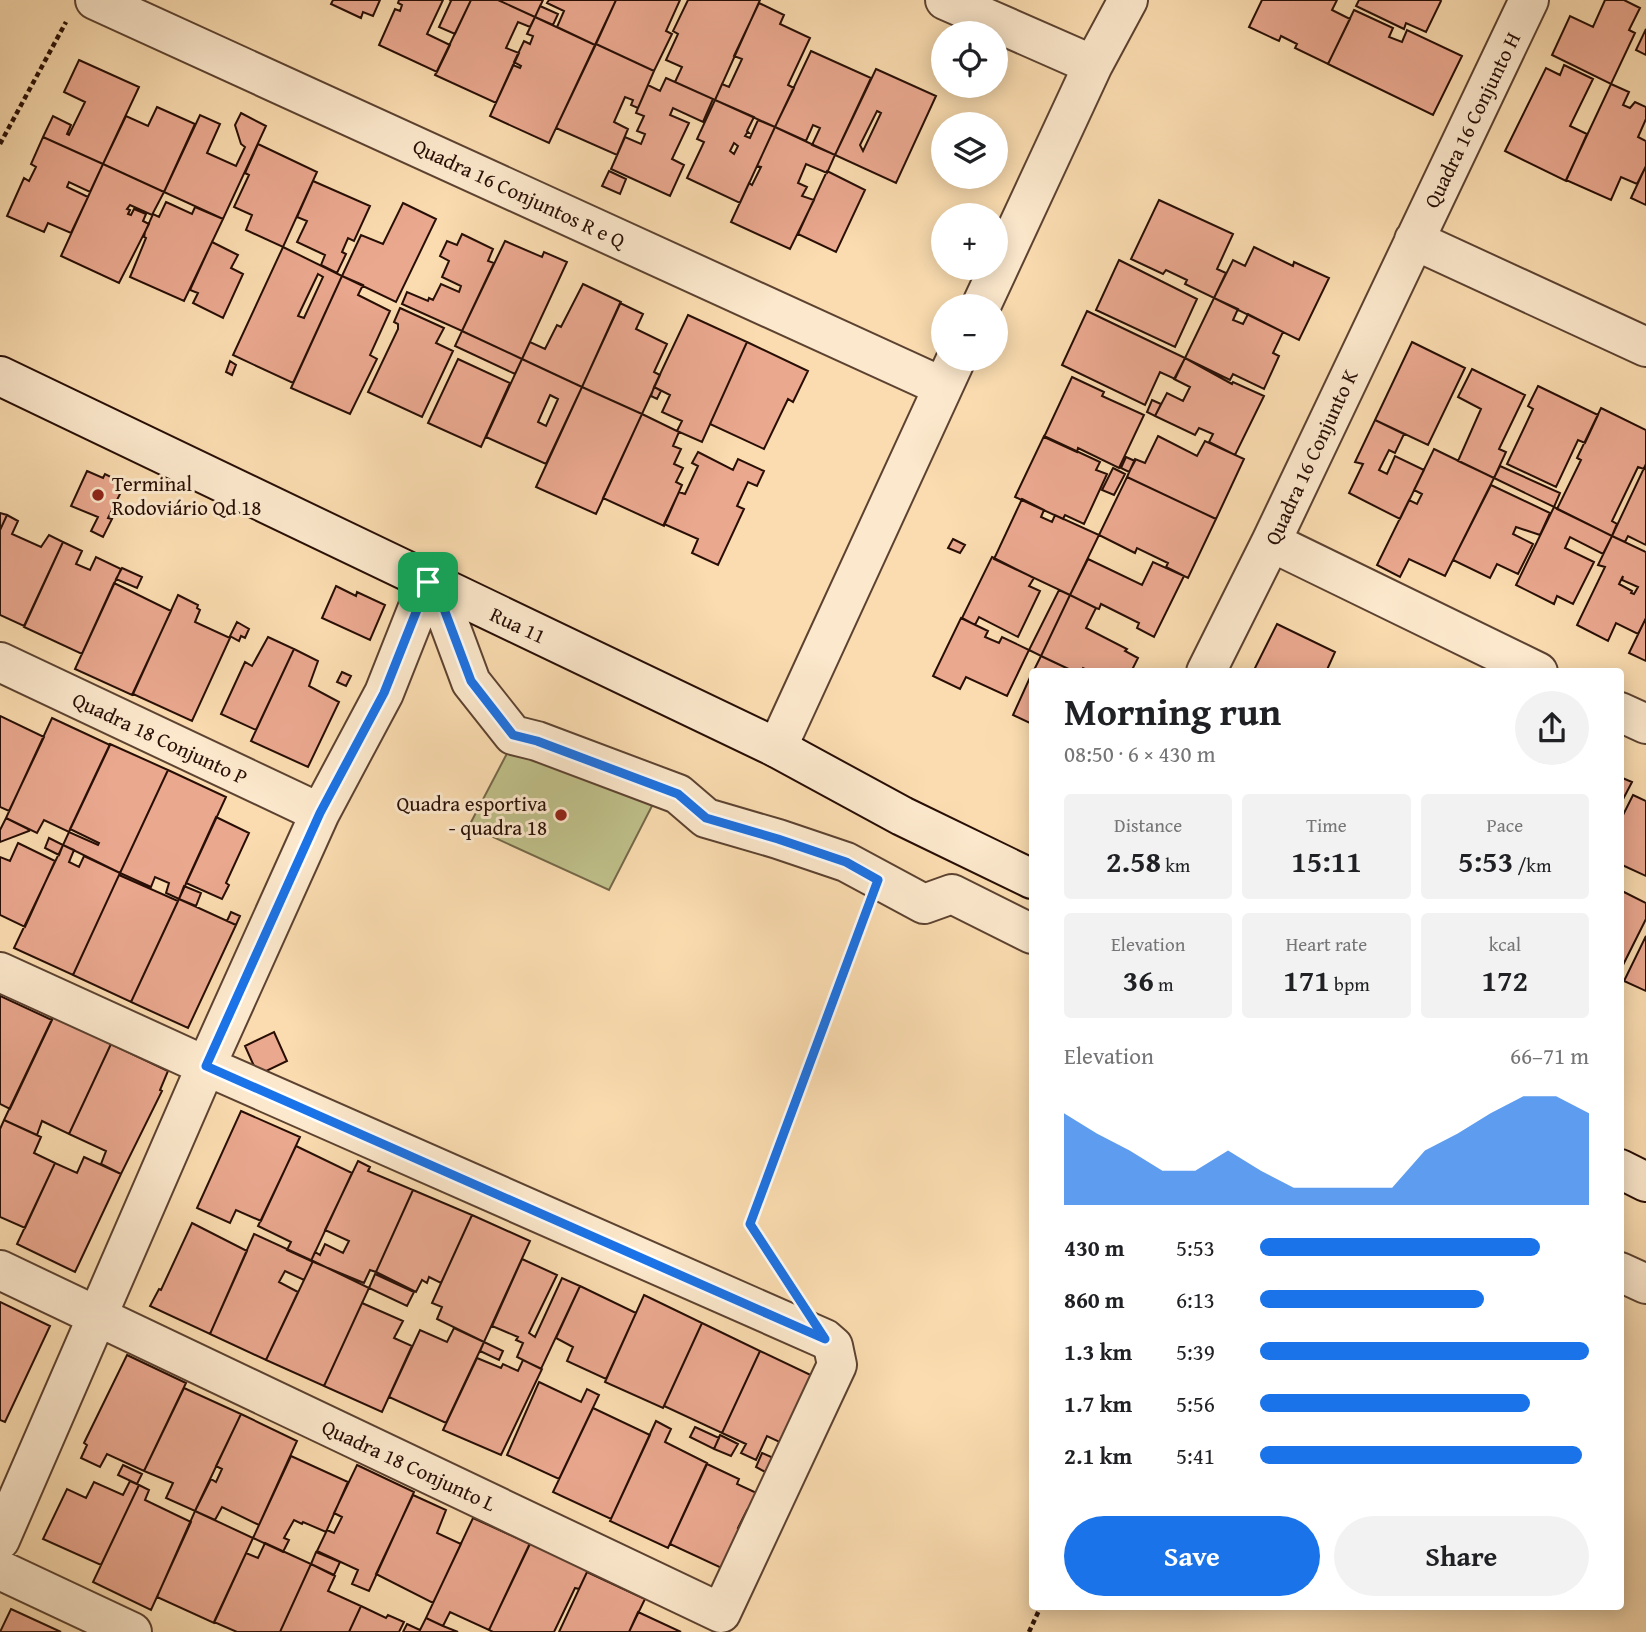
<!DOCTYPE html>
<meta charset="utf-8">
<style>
:root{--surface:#fff;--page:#f2f2f2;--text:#202124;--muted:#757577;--accent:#1a73e8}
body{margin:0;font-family:"Gentium Book Plus",serif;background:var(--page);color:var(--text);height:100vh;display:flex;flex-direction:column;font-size:26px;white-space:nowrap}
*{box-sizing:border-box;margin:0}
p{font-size:23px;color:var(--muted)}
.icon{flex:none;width:38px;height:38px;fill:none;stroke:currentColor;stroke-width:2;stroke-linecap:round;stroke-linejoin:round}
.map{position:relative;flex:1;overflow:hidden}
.side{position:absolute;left:1029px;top:668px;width:595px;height:942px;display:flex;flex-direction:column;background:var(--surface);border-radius:7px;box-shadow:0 4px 18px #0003}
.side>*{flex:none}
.buttons{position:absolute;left:931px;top:21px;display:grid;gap:14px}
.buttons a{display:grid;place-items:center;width:77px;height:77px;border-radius:50%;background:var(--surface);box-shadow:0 4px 18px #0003;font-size:35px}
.pin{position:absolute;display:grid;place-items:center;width:60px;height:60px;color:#fff;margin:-30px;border-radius:14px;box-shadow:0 4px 10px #0006}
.round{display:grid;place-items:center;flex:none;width:74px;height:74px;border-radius:37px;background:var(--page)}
.headline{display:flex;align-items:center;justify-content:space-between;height:119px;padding:0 35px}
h1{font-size:38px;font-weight:700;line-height:52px}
.metrics{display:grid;grid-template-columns:repeat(3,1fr);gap:10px;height:119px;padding:7px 35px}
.metrics div{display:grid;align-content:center;border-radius:7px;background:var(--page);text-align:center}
.metrics b{font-size:30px;font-weight:700}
.metrics small{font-size:19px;font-weight:400}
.metrics p{font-size:19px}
.chart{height:196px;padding:14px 35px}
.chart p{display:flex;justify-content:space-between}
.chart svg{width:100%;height:126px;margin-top:7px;fill:var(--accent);opacity:.7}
.action{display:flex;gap:14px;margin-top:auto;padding:14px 35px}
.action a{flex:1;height:80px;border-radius:42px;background:var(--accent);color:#fff;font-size:28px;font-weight:700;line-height:80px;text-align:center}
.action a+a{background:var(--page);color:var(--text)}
ul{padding:0 35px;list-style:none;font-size:23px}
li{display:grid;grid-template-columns:112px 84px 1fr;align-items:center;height:52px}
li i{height:18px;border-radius:9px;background:var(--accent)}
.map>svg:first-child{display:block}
.green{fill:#bfc08a;stroke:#746748;stroke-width:2}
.building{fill:#eaa88f;stroke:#280e05;stroke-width:2;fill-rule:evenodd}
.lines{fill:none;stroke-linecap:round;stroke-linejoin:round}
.street-casing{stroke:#5c4230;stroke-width:42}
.secondary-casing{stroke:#280e05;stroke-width:42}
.path{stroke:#280e05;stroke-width:4.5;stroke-dasharray:5 3.5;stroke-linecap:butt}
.street{stroke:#fce8cc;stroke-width:38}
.secondary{stroke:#fce8cc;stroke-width:38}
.route-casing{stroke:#fff;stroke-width:14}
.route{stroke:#1a73e8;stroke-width:9}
.poi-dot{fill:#8f2418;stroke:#fce8cc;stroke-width:2.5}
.labels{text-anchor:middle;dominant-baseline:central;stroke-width:6;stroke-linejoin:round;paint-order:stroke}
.street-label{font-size:21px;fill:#280e05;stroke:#fce8cc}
.poi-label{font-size:21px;fill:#280e05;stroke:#fce8cc;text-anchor:start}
</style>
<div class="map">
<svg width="1646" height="1632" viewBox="0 0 1646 1632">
<rect width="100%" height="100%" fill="#fadcb0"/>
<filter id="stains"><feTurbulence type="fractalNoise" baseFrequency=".00286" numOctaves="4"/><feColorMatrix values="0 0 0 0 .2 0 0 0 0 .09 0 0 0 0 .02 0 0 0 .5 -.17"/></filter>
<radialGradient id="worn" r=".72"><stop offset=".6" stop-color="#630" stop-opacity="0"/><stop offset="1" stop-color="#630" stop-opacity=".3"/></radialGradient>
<path class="green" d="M513,742L653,804L609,890L469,826Z"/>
<path class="building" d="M333,0H380L373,16L363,12L361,18L331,4Z
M399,0H443L427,34L450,45L437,72L379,45L395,9L400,11L402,5L398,3Z
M450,0H471L455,34L439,27L451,1Z
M471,0H498L535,17L530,27L518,22L506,48L519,53L496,103L435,75Z
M498,0H543L535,17Z
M549,0H616L595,45L557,27L564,11L547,3Z
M616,0H680L666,31L672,34L654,71L596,44Z
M688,0H760L715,100L675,82L682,67L666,60L678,34L673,31Z
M1262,0H1337L1332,10L1350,19L1328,64L1295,48L1297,44L1281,36L1279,41L1249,27Z
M1359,0H1440L1441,1L1426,32L1406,23L1404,29L1356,6Z
M1605,0H1624L1640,8L1629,30L1635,33L1611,84L1552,55L1570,16L1593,27Z
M759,3L784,15L780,24L810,38L788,85L794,88L775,127L715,100L722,84L729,87L742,59L734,56Z
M540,6L558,14L553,25L535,17Z
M1354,10L1393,28L1389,37L1402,42L1407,30L1462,56L1433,115L1328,64Z
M535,17L595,45L549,143L490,116L513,65L520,68L521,66L514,62L524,41L530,44L533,36L527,34Z
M1646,29V55L1636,50Z
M596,44L654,71L638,108L631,105L633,100L625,97L614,122L628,129L617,155L556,128Z
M811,51L871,78L835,155L812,145L820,128L813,125L806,141L775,127Z
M79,60L139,87L103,164L43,137L53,116L71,125L67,134L69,135L85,102L64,92Z
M1564,65L1593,79L1570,126L1587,134L1566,181L1505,151L1546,68L1560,75Z
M876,69L936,96L896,183L835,155ZM877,111L881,113L863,151L860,145Z
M666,78L713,99L703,122L673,108L670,115L689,123L672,159L684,165L670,196L611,169L625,137L641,144L645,134L637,131L644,116L636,113L638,108L648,85L660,91Z
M1611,84L1629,92L1623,105L1630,108L1635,102L1646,107V119L1638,137L1646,141V166L1637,184L1621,177L1611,200L1566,180Z
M715,100L754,117L747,131L749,133H747L745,136L750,138L758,120L775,127L740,203L687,178L704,142L697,139ZM734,143L738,146L734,154L730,151Z
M157,107L195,124L164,192L103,164L126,116L148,126Z
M241,113L266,126L223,219L164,192L200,115L220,124L207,153L236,166L245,147L241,144L235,125Z
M775,127L835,155L827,173L806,164L798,183L807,187L802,196L814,200L790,249L731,222L749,183L752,185L761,167L757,166Z
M43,137L103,164L90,192L69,182L67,187L88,197L71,233L48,223L44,232L7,216L24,178L29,181L36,167L31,164Z
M258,144L317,172L283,247L246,230L252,215L234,207L249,175L245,173Z
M103,164L164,192L152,215L130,205L127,209L130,210L128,214L131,215L134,209L146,214L143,221L149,224L119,283L61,256Z
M1646,166V205L1631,198Z
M609,171L626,179L620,194L602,186Z
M827,171L865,190L836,252L798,234Z
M313,181L370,206L354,241L348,238L342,252L346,254L337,273L321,265L325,255L297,242L307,221L297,217Z
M1159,200L1233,234L1217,269L1226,273L1214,298L1185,284L1187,280L1166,270L1163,274L1131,259Z
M166,202L192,214L195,207L223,219L184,301L130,277L146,238L144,237L145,232L153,214L159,217Z
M403,203L436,219L396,302L342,276L361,235L383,244Z
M462,234L493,249L488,261L494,263L462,331L402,304L407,292L428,301L429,298L433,300L441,284L459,292L461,286L442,277L449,261L440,256L447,241L457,245Z
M505,241L542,257L544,252L567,262L522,359L462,331Z
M212,242L238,255L231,268L243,274L223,318L193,303L198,293L190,290Z
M283,247L342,276L293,383L233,355ZM318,274L323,277L304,318L298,316Z
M1254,247L1293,266L1294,262L1329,278L1299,340L1214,298L1233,260L1245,266Z
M1119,260L1197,299L1175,347L1096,310Z
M342,276L363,285L358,295L390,311L370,355L377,359L350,414L291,388Z
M583,284L621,302L582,387L522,359L530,342L545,349L557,325L561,327Z
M1214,298L1238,309L1233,320L1243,324L1248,314L1283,332L1273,353L1279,356L1264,389L1233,374L1230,380L1185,358Z
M620,303L643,314L636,329L667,344L654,372L660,375L642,414L582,387Z
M400,308L444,328L436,343L453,351L422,417L368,392L398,329V324L394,322Z
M1087,311L1185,358L1175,379L1160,372L1145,405L1062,365Z
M688,315L747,342L702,442L677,431L682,421L662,412L670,395L654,387Z
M462,331L522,359L515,374L455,346Z
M747,342L808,371L793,402L788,399L764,449L710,424Z
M1412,342L1465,368L1428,445L1375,420Z
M1185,358L1232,384L1233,382L1264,396L1235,455L1209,442L1213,434L1199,428L1195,435L1155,416L1167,393L1183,401L1190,387L1174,379Z
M458,359L510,383L481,447L428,423Z
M522,359L582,387L546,464L486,437ZM550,395L558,399L546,426L538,422Z
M230,361L236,365L232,375L226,372Z
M1472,369L1525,395L1499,449L1506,452L1494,478L1458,461L1481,409L1458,397Z
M1072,377L1104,392L1102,396L1144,415L1119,468L1078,448L1077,452L1044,437Z
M1538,386L1598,415L1585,443L1578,440L1556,487L1507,464L1533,409L1528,406Z
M582,387L642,414L596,514L536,487Z
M654,387L661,391L657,399L651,396Z
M1152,400L1161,404L1155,416L1147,412Z
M1601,408L1646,430V464L1644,469L1638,467L1612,521L1617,524L1612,536L1557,509L1581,460L1577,458Z
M642,414L679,432L673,446L681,449L674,464L683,468L676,482L682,485L664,526L603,498Z
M1375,420L1404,434L1395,453L1389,450L1379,470L1387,474L1395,456L1424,470L1400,519L1349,493L1363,464L1355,462Z
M1044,436L1100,462L1096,470L1107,474L1084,524L1065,515L1063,519L1015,497Z
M1158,436L1197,456L1205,441L1244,459L1216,519L1127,477L1135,459L1145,463Z
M1434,449L1494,478L1445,576L1409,559L1400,577L1377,565L1409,500L1417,504L1422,494L1414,490Z
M698,452L733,470L738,459L764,471L757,486L748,482L737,506L744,509L718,565L692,553L698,539L664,524L679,492L685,494L698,466L692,463Z
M1126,457L1135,461L1129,472L1121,468Z
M1646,464V545L1628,536L1625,542L1612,536Z
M1500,466L1560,493L1554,507L1494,478Z
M1113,468L1125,474L1114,495L1102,490Z
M87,471L103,478L105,474L125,484L108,518L112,519L103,537L91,531L98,517L71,506Z
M1127,477L1216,519L1188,578L1166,567L1168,563L1137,548L1135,553L1099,535Z
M1491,485L1550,513L1540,535L1516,527L1513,534L1533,544L1518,574L1497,564L1490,578L1453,560Z
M1022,499L1044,510L1041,517L1052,522L1055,515L1099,535L1070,595L994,559Z
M1554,507L1612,536L1603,554L1570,537L1565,548L1594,562L1573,604L1557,596L1554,604L1516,585Z
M0,513L7,515L0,530Z
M7,515L18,521L12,534L41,547L49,535L63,542L24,626L0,615V530Z
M1612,536L1646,552V618L1638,634L1616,623L1608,641L1577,625L1605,567L1598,565ZM1623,576L1622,580L1638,587L1634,594L1631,593L1632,591L1619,584Z
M953,539L965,545L960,553L948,548Z
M63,542L82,551L76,564L90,570L96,557L121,569L82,654L24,627Z
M992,557L1034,578L1029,586L1040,591L1018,637L979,617L975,625L962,618Z
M1088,559L1142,585L1153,562L1184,576L1154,637L1137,628L1139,623L1101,604L1099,609L1096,608L1070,595Z
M122,568L142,577L137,588L116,579Z
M114,583L171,611L132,695L75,669Z
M336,586L356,596L357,592L385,605L370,640L322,618Z
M1059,590L1070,595L1041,656L1029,650Z
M178,595L198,605L197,608L200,610L195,622L230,638L192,721L133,694Z
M1070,595L1096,608L1086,628L1127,649L1125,651L1138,658L1131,672H1091L1083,668L1081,672H1075L1041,656Z
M961,618L988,631L985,637L999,643L1002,637L1029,650L1007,696L966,677L960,689L933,676Z
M1646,618V661L1629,653Z
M237,622L249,629L245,638L241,636L239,641L230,636Z
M1277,624L1335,652L1326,672H1253Z
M268,637L294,649L256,730L221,714L245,662L252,666Z
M294,649L318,661L309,686L339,702L308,767L251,741Z
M1041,656L1075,672H1033Z
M342,672L351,676L346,686L337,682Z
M1032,673V724L1013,715Z
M0,716L44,737L9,811L0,807Z
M52,718L110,745L69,832L44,820L37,833L6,818Z
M110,744L168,770L120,873L63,845L69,832L98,845L99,843L70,829Z
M168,770L226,797L179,899L166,893L169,883L155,877L151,887L120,873Z
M1620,777L1632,782L1620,805Z
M1633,795L1646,801V876L1620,864V821Z
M216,817L249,833L226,883L229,885L222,899L186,883Z
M6,818L28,829L29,831L0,842V830Z
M49,838L63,845L59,855L45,848Z
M18,843L55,861L25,927L0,915V857L10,861Z
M63,845L74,850L69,862L79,867L84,856L120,873L73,975L14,948Z
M119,875L178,901L131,1002L73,975Z
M184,886L201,893L196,906L179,899Z
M1620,890L1646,903V919L1620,971Z
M179,899L236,925L188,1028L131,1002Z
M231,912L240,916L236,925L227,921Z
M1646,936V991L1624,981Z
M0,996L52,1020L10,1109L0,1104Z
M53,1017L111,1044L69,1134L42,1121L37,1135L4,1120Z
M274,1032L287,1061L258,1075L245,1046Z
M111,1044L168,1071L160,1090L162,1091L121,1174L101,1164L106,1151L69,1134Z
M241,1111L300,1137L261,1221L236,1210L230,1223L197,1208Z
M4,1120L41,1137L34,1153L55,1163L25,1228L0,1217V1129Z
M296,1146L352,1173L311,1261L287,1250L291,1242L258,1226Z
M84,1157L121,1174L75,1272L17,1244L55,1163L77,1173Z
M358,1161L370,1167L368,1171L413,1190L376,1272L370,1270L364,1283L311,1261L315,1252L320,1255L325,1244L343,1253L349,1241L325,1230Z
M413,1190L472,1215L441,1283L429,1277L427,1283L422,1280L416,1292L376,1272Z
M472,1215L530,1241L484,1342L437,1319L442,1307L432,1303Z
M192,1223L247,1251L210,1334L150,1306L159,1289L161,1290Z
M254,1234L313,1261L304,1280L285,1271L279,1282L298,1292L266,1360L210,1334Z
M522,1259L557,1275L529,1333L535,1337L562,1278L580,1286L541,1369L517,1357L523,1343L516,1340L518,1337L492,1326Z
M313,1261L369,1288L324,1386L266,1360Z
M375,1274L414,1292L407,1306L369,1288Z
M580,1286L636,1313L606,1379L567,1361L573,1347L556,1338Z
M644,1295L702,1323L663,1408L605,1382Z
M0,1302L50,1326L5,1422L0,1420Z
M362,1303L403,1321L394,1338L412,1346L382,1412L324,1386Z
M702,1323L760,1351L722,1433L664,1406Z
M454,1328L484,1342L446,1423L389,1397L420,1330L447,1342Z
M484,1342L503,1351L499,1360L480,1351Z
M760,1351L817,1378L786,1445L767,1436L756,1460L741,1453L746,1444L722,1433Z
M127,1355L186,1383L144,1471L107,1454L100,1467L81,1458L87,1445L84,1443Z
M477,1358L501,1368L503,1364L518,1371L523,1360L542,1369L501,1455L443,1430Z
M539,1382L581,1402L587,1389L599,1395L559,1479L507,1455Z
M184,1388L241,1414L195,1511L166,1498L173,1483L144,1471Z
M593,1408L650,1435L611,1519L553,1492Z
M241,1414L297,1441L259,1525L222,1507L215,1520L195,1511L211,1479L216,1482L222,1469L216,1466Z
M656,1421L671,1429L665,1442L707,1463L668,1548L610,1521Z
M695,1427L719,1438L714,1449L690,1437Z
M720,1435L738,1444L731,1456L714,1449Z
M762,1453L778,1460L771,1475L756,1467Z
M291,1456L348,1482L326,1532L303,1522L302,1524L294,1520L284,1538L289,1540L283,1552L253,1538Z
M707,1464L739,1479L737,1484L761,1495L754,1513L747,1510L738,1528L746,1531L728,1571L670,1544Z
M123,1465L142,1474L137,1484L118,1475Z
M357,1465L414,1492L369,1591L352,1584L358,1570L317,1551L327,1530L334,1533L342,1517L334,1513Z
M130,1481L139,1485L101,1565L43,1539L67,1489L86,1498L94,1482L123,1495Z
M139,1485L149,1490L145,1500L191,1522L151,1610L93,1582Z
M413,1495L446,1510L437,1533L461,1544L433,1603L376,1574Z
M195,1511L253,1538L214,1623L157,1597Z
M473,1518L530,1544L489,1630L450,1612L443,1626L426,1618Z
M265,1543L311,1564L280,1632H237L214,1622L246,1553L258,1558Z
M530,1543L588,1570L579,1589L575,1588L554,1632H493L489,1630Z
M316,1552L340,1562L334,1575L311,1564Z
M311,1564L335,1576L328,1591L361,1606L349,1632H280Z
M587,1572L645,1599L629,1632H559Z
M361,1606L386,1618L388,1615L404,1622L399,1632H349Z
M11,1609L61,1632H0Z
M638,1612L681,1632H629Z
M426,1618L443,1626L458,1632H419Z
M407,1624L420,1630L419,1632H403Z"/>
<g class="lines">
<g class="street-casing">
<path id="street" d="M95,0L943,387
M945,0L1093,65
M1414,240L1646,347
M981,306L1093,65L1128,0
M1271,542L1538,672
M435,585L471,682L513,735L537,741L678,794L706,818L778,839L846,862L924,904L952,894L1032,934
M0,662L320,813
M1206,672L1271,542L1529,0
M1620,712L1646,724
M777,748L956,359
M0,972L206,1066L825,1339L833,1346L837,1365L721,1613L0,1270
M1620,1272L1646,1284
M0,1540L206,1066L320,813L384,693L428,582
M0,1570L132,1632"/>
</g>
<g class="secondary-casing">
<path id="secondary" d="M0,376L777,748L902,816L1032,879
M1620,1169L1646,1182"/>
</g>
<path class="path" d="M0,144L66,22
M788,1282L750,1224L865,913
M1029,1632L1041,1606"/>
<use href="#street" class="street"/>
<use href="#secondary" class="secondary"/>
</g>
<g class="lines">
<g class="route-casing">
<path id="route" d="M428,582L435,585L471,681L513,735L537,741L678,794L706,818L778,839L846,862L878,880L750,1224L825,1339L206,1066L320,813L384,693Z"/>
</g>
<use href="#route" class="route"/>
</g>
<g class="poi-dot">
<circle cx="98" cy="495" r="7"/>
<circle cx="561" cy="815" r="7"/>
</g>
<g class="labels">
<g class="street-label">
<text transform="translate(1472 120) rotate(-64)">Quadra 16 Conjunto H</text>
<text transform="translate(519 193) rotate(25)">Quadra 16 Conjuntos R e Q</text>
<text transform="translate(1311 457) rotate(-65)">Quadra 16 Conjunto K</text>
<text transform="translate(518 625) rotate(25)">Rua 11</text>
<text transform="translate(160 738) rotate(25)">Quadra 18 Conjunto P</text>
<text transform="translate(409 1465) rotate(25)">Quadra 18 Conjunto L</text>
</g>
<g class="poi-label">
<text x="112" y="483">Terminal<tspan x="112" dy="24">Rodoviário Qd 18</tspan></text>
<text x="547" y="803" text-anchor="end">Quadra esportiva<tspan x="547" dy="24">- quadra 18</tspan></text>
</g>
</g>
<rect width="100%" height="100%" filter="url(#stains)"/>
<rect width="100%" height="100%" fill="url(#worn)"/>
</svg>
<div class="buttons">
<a><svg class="icon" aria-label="locate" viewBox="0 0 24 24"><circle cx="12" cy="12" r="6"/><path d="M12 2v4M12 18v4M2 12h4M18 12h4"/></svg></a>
<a><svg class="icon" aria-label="layers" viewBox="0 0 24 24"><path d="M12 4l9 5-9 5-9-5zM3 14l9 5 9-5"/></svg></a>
<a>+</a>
<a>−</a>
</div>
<div class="pin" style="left:428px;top:582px;background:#1e9e55"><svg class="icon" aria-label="arrive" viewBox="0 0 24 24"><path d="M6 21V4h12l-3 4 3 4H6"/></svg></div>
<section class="side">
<div class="headline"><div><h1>Morning run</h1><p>08:50 · 6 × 430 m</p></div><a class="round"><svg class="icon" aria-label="share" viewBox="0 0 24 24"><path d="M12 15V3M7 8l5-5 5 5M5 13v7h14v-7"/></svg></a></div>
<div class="metrics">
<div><p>Distance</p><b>2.58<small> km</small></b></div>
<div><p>Time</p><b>15:11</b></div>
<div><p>Pace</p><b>5:53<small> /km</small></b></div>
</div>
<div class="metrics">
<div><p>Elevation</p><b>36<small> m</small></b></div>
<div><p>Heart rate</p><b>171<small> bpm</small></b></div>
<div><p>kcal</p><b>172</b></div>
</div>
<div class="chart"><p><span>Elevation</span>66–71 m</p>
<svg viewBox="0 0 160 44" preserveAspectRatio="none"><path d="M0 44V12L10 19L20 25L30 32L40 32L50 25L60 32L70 38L80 38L90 38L100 38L110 25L120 19L130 12L140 6L150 6L160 12V44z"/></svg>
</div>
<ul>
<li><b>430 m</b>5:53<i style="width:85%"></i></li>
<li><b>860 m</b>6:13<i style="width:68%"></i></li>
<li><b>1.3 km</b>5:39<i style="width:100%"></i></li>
<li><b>1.7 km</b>5:56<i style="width:82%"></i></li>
<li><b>2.1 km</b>5:41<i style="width:98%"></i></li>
</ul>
<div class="action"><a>Save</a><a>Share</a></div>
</section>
</div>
